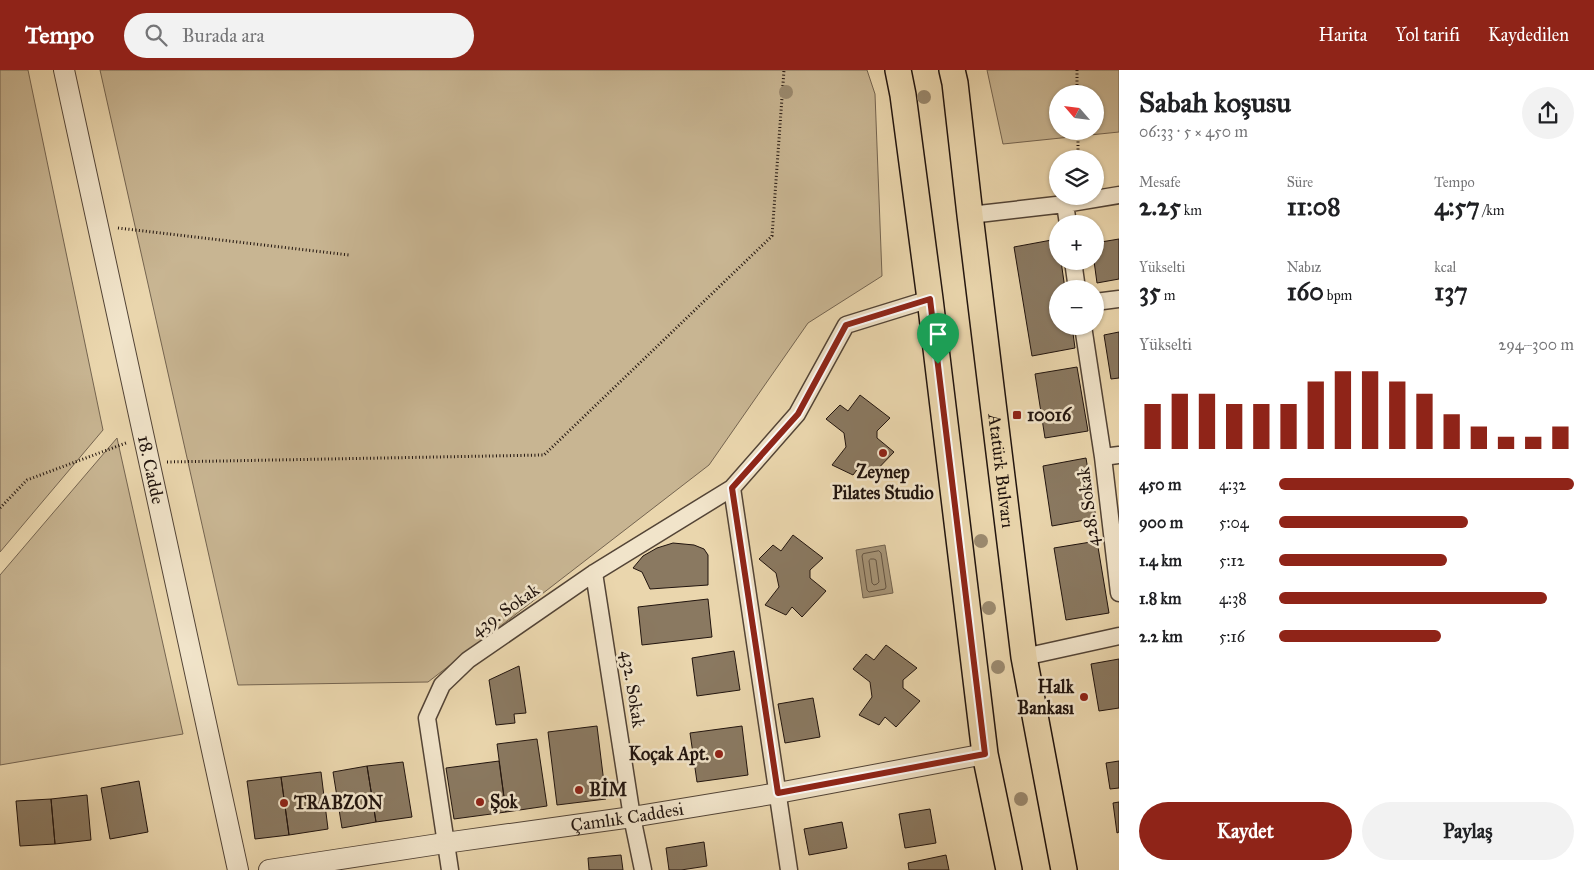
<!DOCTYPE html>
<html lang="tr">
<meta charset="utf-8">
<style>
:root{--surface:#fff;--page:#f2f2f2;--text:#202124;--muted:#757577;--accent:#8f2418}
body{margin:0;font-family:"IM FELL Great Primer",serif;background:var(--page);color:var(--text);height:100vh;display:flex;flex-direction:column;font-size:19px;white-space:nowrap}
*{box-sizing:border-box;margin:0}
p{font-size:16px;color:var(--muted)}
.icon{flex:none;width:28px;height:28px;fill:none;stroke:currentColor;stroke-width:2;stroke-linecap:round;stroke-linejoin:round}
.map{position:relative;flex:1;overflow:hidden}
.panel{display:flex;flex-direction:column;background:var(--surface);width:475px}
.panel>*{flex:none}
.needle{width:32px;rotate:298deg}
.buttons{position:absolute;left:1049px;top:15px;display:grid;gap:10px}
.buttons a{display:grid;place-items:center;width:55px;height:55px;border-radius:50%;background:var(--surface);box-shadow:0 1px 4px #0004;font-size:25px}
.pin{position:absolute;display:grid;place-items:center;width:42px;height:42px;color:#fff;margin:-51px -21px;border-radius:50% 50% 50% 0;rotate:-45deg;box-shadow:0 0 5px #0007}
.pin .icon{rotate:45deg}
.round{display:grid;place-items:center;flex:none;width:52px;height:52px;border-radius:26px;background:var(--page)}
.headline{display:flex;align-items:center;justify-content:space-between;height:85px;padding:0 20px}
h1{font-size:28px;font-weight:700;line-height:38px}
.stats{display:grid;grid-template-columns:repeat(3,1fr);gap:8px;height:85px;padding:5px 20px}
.stats div{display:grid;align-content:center}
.stats b{font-size:25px;font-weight:700}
.stats small{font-size:14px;font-weight:400}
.stats p{font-size:14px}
.chart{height:140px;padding:10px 20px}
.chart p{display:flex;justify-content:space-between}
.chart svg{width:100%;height:90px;margin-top:5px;stroke:var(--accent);stroke-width:6}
.cta{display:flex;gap:10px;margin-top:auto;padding:10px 20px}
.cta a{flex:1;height:58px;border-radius:30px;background:var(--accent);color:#fff;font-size:20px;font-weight:700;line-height:58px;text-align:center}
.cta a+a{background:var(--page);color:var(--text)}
ul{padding:0 20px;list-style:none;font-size:16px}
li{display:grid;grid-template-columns:80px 60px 1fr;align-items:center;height:38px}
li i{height:12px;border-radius:6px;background:var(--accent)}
header{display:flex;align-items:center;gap:30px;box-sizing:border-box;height:70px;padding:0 25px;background:var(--accent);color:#fff}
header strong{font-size:24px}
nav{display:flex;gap:28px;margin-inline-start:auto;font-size:18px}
.search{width:350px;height:45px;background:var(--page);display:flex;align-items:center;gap:12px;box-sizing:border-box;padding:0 18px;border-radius:28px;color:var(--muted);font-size:19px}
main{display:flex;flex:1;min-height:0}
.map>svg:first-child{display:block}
.green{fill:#c8b592;stroke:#746450;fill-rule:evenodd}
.water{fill:#a69477;stroke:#71614d}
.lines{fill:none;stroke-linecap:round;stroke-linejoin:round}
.shore{stroke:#645442;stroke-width:1}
.building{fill:#8a7961;stroke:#21140e}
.minor-casing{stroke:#534436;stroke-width:19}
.tertiary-casing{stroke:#534436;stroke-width:22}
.primary-casing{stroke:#21140e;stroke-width:28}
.path{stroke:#21140e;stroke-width:3;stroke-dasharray:1 2.5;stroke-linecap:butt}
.minor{stroke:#f1e4ca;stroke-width:16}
.tertiary{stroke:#f1e4ca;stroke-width:20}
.primary{stroke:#ead6ad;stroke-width:25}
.tree{fill:#9b8a6f}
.route-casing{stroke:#fff;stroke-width:10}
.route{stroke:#8f2418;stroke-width:6}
.poi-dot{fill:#8f2418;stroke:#f1e4ca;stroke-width:2}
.labels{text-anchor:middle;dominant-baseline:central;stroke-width:5;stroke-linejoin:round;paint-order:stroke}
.poi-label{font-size:18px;font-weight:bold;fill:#21140e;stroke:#f1e4ca;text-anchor:start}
.street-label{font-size:18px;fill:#21140e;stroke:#f1e4ca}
</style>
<header>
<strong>Tempo</strong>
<div class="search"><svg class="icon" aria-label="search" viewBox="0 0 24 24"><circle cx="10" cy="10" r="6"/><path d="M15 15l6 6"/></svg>Burada ara</div>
<nav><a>Harita</a><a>Yol tarifi</a><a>Kaydedilen</a></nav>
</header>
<main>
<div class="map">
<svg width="1119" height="800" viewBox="0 0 1119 800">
<rect width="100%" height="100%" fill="#ead6ad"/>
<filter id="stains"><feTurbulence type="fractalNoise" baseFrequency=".004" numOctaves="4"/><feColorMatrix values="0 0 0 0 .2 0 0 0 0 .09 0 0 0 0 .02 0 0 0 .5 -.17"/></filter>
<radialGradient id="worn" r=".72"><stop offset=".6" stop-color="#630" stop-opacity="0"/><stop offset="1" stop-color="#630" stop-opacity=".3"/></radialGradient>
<path class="green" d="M0,0H28L103,360L0,482Z
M100,0H867L875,24L882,206L808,253L709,395L428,612L238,615Z
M987,0H1119V62L1003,74ZM1058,24H1095V61H1058Z
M117,368L183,664L0,695V505Z"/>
<path class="water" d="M885,475L893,523L863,528L856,480Z"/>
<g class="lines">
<path class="shore" d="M879,481L881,483L886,517L885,519L869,522L867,520L862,486L863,484Z
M871,489H874L876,490L879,512L877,514L874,515L872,513L869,491Z"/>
</g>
<path class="building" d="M1057,169L1058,191H1061L1065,219H1058V256H1072L1075,278L1032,286L1014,177Z
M1119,169V209L1097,213L1094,191H1095V173Z
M1119,262V308L1111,309L1104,265Z
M1077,297L1088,361L1045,368L1035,304Z
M860,325L890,348L877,361V368L894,382L870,407L859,397L853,405L832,395L846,377L844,363L826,349L840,335L848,341Z
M1086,388L1096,448L1052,456L1043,396Z
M793,465L823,488L810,500V508L826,521L802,547L792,537L786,545L765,535L779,517L776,503L759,489L773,475L781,481Z
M1097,471L1109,543L1066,550L1054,478Z
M673,473L694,475L704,479L708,485V515L650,519L642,502L633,498L643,486L657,478Z
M708,529L712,567L642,575L638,537Z
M886,575L917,598L903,610V618L920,631L896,657L885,647L879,655L859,645L872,627L870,612L853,599L866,584L874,590Z
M734,581L740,620L697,626L692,588Z
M1119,589V638L1099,641L1091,594Z
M519,596L526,643L514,644L515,653L496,655L489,610Z
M813,628L820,667L785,673L778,634Z
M597,656L606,729L557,735L548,662Z
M742,656L748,705L697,712L690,663Z
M537,669L547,736L506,742L497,674Z
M499,691L506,742L454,749L446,698Z
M1119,691V718L1110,719L1106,693Z
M403,692L412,747L376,752L367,696Z
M367,696L376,752L342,758L333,702Z
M321,702L328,759L289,765L281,707Z
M281,707L289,765L255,769L247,711Z
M139,711L148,762L110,769L101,718Z
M87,725L91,770L55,774L51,729Z
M51,729L55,774L20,776L16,731Z
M1119,732V762L1117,763L1113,733Z
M930,739L936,773L905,778L899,744Z
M842,752L847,778L809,785L804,759Z
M704,772L707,796L681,800H669L666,778Z
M621,785L623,800H589L588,788Z
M946,785L949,800H909L908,793Z"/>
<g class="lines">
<g class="minor-casing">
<path id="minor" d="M1065,134L1068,154
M970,145L1065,134L1119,125
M1073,191L1077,219
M1095,232L1119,229
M1083,256L1103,387L1119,523
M1103,387L1119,385
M732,418L789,800
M594,503L632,747L643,800
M1024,587L1119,566
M450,800L427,648L442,615L468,590L594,503L732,418L797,344L846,255L930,229"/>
</g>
<g class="tertiary-casing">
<g id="tertiary">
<path id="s1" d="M64,0L238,800"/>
<path id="s2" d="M269,800L445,773L632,747L778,723L985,684"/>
</g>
</g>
<g class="primary-casing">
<g id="primary">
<path d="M898,0L903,25L930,229L985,684L1009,800"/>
<path id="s3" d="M952,0L955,13L970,145L1024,587L1064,800"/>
</g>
</g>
<path class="path" d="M1077,0V24
M1078,61V89
M118,158L349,185
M167,392L544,385L772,166L784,0
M0,438L27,410L126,373"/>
<use href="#minor" class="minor"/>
<use href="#tertiary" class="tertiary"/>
<use href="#primary" class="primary"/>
</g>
<g class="tree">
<circle cx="786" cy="22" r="7"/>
<circle cx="924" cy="27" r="7"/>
<circle cx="981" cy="471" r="7"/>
<circle cx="989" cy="538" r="7"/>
<circle cx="998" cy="597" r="7"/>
<circle cx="1021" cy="729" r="7"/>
</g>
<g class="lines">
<g class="route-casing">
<path id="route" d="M930,229L985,684L778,723L732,418L798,344L846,255Z"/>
</g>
<use href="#route" class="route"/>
</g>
<g class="poi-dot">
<rect x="1012" y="340" width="10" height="10" rx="2.5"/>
<circle cx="883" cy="383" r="5"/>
<circle cx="1084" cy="627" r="5"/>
<circle cx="719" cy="684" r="5"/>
<circle cx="579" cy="720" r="5"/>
<circle cx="480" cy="732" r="5"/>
<circle cx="284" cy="733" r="5"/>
</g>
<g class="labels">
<g class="poi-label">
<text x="1027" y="345">10016</text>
<text x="883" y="402" text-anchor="middle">Zeynep<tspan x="883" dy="21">Pilates Studio</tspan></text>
<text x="1074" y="617" text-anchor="end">Halk<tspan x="1074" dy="21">Bankası</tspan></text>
<text x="709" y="684" text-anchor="end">Koçak Apt.</text>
<text x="589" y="720">BİM</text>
<text x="490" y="732">Şok</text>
<text x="294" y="733">TRABZON</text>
</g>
<g class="street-label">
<text stroke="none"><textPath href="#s1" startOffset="409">18. Cadde</textPath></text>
<text stroke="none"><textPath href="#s3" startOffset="404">Atatürk Bulvarı</textPath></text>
<text transform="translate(1088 437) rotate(-97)">428. Sokak</text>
<text transform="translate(505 540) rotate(-35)">439. Sokak</text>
<text transform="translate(633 619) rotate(81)">432. Sokak</text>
<text stroke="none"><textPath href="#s2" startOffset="362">Çamlık Caddesi</textPath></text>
</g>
</g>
<rect width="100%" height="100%" filter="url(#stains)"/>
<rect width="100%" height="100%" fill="url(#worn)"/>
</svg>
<div class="buttons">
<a><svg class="needle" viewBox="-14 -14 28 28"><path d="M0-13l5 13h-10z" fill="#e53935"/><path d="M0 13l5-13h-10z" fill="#757577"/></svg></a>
<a><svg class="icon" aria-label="layers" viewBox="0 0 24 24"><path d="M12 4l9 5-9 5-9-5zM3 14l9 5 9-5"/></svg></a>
<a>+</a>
<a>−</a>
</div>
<div class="pin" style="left:938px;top:294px;background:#1e9e55"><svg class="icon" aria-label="arrive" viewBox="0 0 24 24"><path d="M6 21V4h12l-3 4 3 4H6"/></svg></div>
</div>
<section class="panel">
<div class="headline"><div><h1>Sabah koşusu</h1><p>06:33 · 5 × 450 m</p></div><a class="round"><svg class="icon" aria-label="share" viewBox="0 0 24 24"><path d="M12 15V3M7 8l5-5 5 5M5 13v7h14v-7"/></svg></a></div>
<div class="stats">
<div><p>Mesafe</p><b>2.25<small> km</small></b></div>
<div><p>Süre</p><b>11:08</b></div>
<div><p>Tempo</p><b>4:57<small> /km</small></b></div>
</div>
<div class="stats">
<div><p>Yükselti</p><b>35<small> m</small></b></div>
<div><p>Nabız</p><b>160<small> bpm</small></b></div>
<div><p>kcal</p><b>137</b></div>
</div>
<div class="chart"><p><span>Yükselti</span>294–300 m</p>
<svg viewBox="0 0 160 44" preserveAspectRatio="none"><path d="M5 44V22M15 44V17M25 44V17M35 44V22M45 44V22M55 44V22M65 44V11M75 44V6M85 44V6M95 44V11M105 44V17M115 44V27M125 44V33M135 44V38M145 44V38M155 44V33"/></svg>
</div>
<ul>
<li><b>450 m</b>4:32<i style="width:100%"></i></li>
<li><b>900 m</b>5:04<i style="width:64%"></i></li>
<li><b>1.4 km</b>5:12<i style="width:57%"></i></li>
<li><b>1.8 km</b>4:38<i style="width:91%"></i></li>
<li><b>2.2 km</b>5:16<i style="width:55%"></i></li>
</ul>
<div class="cta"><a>Kaydet</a><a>Paylaş</a></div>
</section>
</main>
